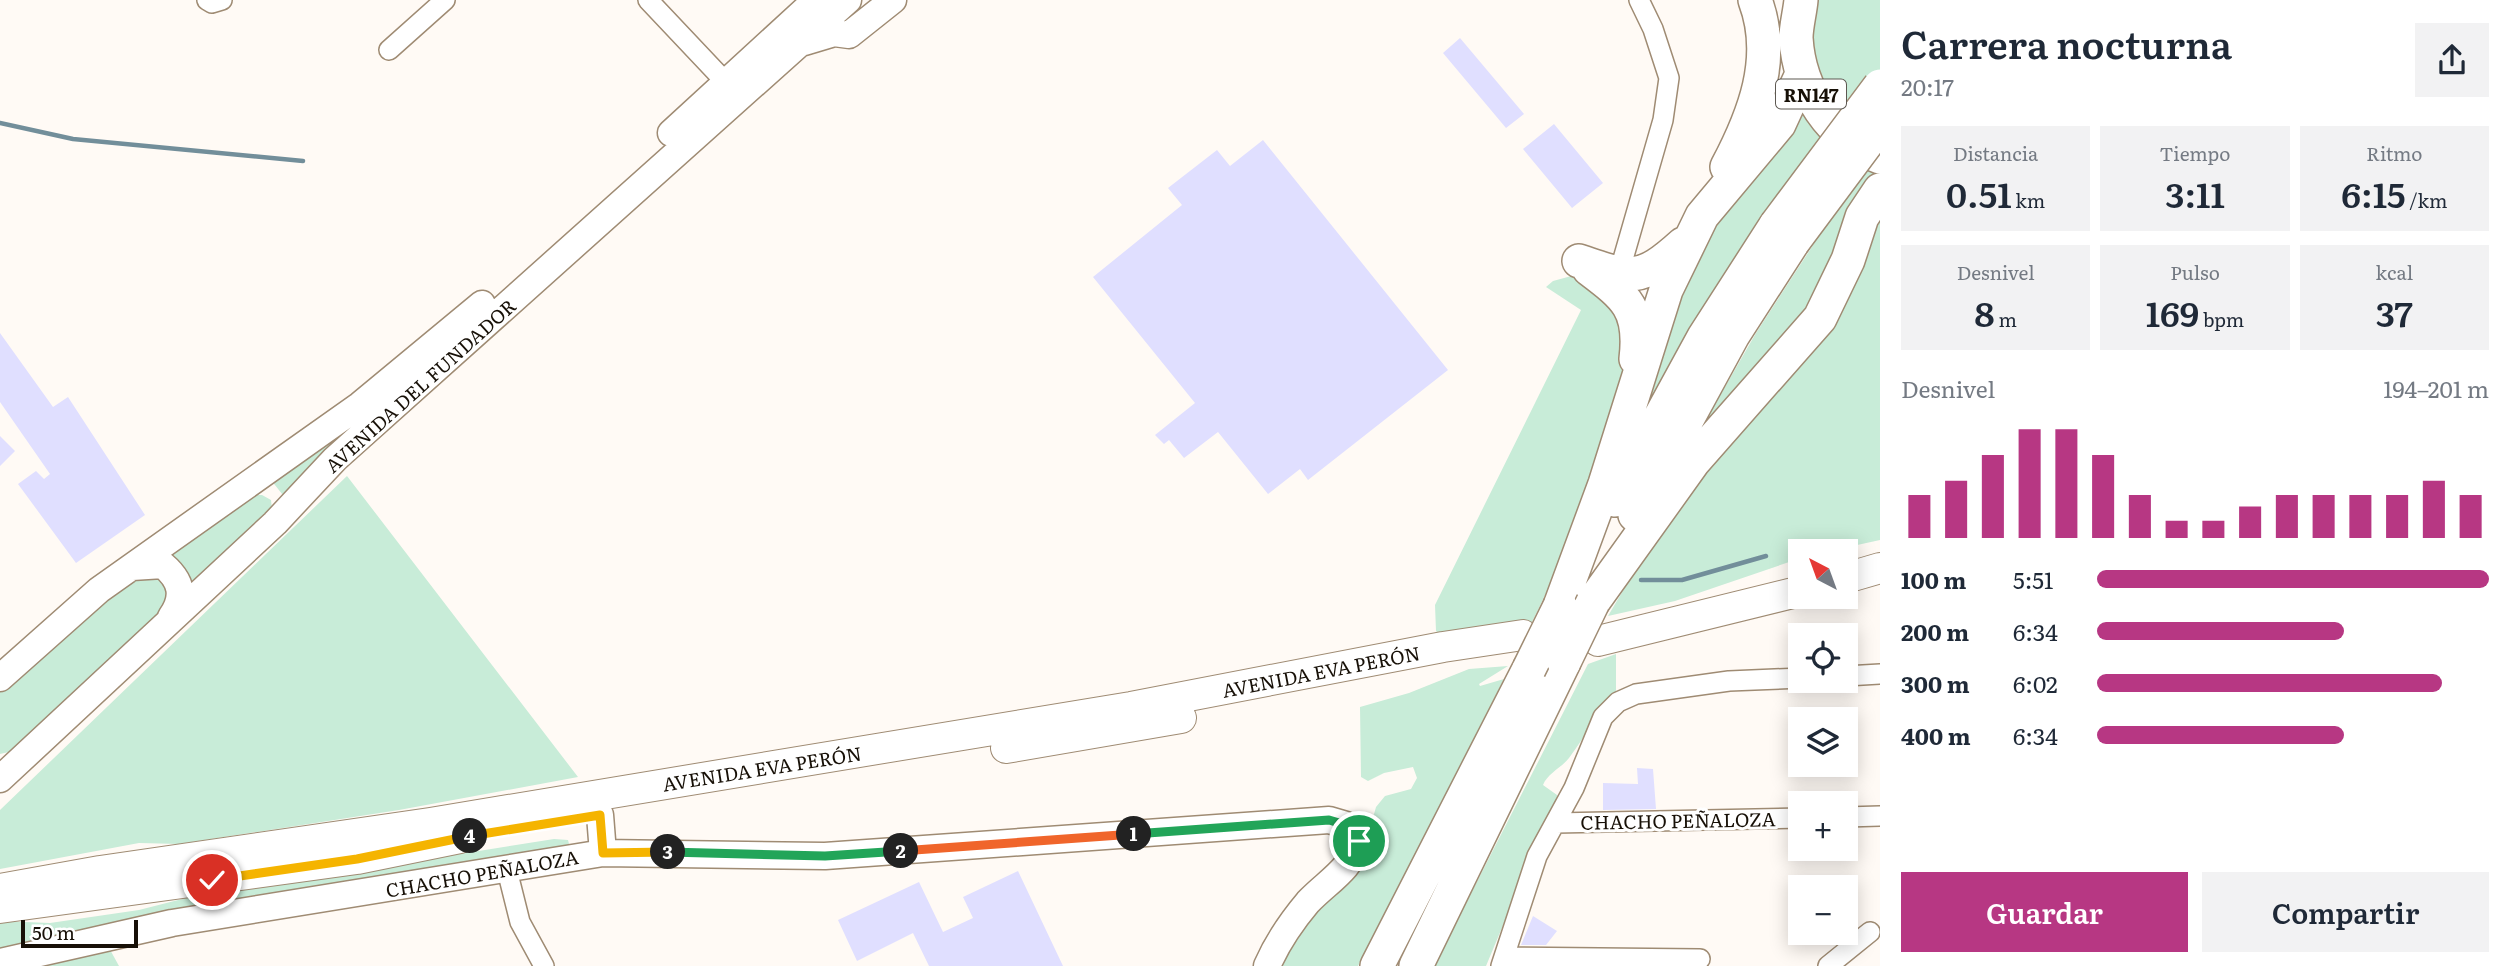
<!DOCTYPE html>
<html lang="es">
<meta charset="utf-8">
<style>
:root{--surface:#fff;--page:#f2f2f3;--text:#1f2937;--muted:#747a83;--accent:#b73783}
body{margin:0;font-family:Literata,serif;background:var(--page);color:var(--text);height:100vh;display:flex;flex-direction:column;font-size:26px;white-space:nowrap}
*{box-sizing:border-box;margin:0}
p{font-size:23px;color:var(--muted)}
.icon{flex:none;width:38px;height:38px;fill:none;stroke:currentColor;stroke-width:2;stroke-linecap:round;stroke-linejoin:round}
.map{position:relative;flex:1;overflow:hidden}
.drawer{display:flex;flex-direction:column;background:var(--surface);width:630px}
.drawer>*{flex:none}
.needle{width:46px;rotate:319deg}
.controls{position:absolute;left:1788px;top:539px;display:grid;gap:14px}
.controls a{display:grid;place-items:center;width:70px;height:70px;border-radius:0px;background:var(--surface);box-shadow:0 4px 18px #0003;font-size:35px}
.scale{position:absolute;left:21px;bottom:18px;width:117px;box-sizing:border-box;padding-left:7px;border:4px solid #171007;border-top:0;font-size:19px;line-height:24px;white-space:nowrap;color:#171007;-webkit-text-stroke:5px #fff;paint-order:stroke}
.pin{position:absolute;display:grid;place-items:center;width:60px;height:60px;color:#fff;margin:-30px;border:4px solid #fff;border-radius:50%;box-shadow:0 2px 7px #0007}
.km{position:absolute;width:35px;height:35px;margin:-18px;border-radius:50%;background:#222;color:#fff;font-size:19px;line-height:35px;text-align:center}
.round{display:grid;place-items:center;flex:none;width:74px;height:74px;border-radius:0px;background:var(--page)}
.head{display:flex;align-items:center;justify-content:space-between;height:119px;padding:0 21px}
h1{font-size:38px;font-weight:600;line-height:52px}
.stats{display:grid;grid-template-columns:repeat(3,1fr);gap:10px;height:119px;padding:7px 21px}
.stats div{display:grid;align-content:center;border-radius:0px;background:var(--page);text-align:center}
.stats b{font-size:35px;font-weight:600}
.stats small{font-size:19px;font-weight:400}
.stats p{font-size:19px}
.chart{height:196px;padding:14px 21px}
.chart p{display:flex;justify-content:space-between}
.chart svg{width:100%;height:126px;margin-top:7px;stroke:var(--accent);stroke-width:6}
.action{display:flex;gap:14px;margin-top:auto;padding:14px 21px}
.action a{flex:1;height:80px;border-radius:0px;background:var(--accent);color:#fff;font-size:28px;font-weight:600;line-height:80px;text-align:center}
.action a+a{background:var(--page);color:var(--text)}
ul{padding:0 21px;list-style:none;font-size:23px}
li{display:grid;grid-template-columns:112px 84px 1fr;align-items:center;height:52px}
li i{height:18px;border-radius:9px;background:var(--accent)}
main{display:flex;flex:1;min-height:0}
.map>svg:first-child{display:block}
.green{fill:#c8ecd8}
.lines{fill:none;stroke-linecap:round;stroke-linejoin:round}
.stream{stroke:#728e9a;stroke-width:4.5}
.building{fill:#e0dfff}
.street-casing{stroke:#9f8b73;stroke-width:22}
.secondary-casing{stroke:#9f8b73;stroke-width:29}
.primary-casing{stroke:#9f8b73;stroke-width:32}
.highway-casing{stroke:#9f8b73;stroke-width:36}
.street{stroke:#fff;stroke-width:19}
.secondary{stroke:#fff;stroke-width:26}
.primary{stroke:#fff;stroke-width:30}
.highway{stroke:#fff;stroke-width:33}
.highway-bridge-casing{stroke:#9f8b73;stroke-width:36;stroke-linecap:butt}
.highway-bridge{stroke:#fff;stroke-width:33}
.split-1-casing{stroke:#fff;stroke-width:14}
.split-2-casing{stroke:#fff;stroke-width:14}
.split-3-casing{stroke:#fff;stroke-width:14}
.split-4-casing{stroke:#fff;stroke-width:14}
.split-5-casing{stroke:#fff;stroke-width:14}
.split-1{stroke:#22a559;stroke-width:9}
.split-2{stroke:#f0652b;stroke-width:9}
.split-3{stroke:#22a559;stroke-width:9}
.split-4{stroke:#f5b400;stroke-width:9}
.split-5{stroke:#f5b400;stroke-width:9}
.labels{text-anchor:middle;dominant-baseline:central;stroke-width:6;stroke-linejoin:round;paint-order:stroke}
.shield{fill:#fff;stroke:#5d5851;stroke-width:2}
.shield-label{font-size:18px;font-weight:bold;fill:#171007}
.street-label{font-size:19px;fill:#171007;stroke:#fff}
</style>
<main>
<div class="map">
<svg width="1880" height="966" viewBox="0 0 1880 966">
<rect width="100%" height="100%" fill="#fffaf5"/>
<path class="green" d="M1813,0H1880V143L1852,128L1811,67Z
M1800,105L1880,170V179L1835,276L1691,446L1756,333L1828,222L1636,437L1682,269Z
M1880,204V540L1830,551H1801V558L1675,601L1608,616L1657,533Z
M1586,272L1631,327C1614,431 1578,531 1530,626L1442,636L1436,631L1435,605L1581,310L1546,287L1553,281Z
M357,422L286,499L271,480Z
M347,476L578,777L399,810L179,844L139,843L0,869V810Z
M253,495H262L271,500L272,509L187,592L157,559Z
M147,569L170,585L169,607L13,751L0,754V692L74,622Z
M1616,654V694C1598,714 1585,736 1569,758C1560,769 1548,773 1543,785L1557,795L1560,804L1529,863L1486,966H1434L1588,664Z
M1508,666L1479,684L1480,686L1504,679L1358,966H1281L1305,922L1360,864L1376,807L1385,796L1411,789L1417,778L1413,767L1384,773L1368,781L1361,777L1360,707L1409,693L1469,669Z
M554,839L568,840L570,848L0,954V921L50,923L139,910L190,897Z
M108,946L119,966H19Z"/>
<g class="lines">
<path class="stream" d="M0,123L73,139L303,161
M1641,580H1682L1766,556"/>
</g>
<path class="building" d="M1460,38L1524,114L1506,128L1443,53Z
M1554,124L1603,183L1572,208L1523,149Z
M1263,140L1448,370L1308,480L1300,469L1268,494L1218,432L1184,458L1169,440L1164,444L1155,435L1195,403L1093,277L1182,205L1168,188L1217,150L1230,166Z
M0,333L53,407L68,397L145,515L76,563L18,484L36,471L44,479L50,474L0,402Z
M0,436L15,451L0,466Z
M1637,768L1653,769L1656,809L1603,810V783L1638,784Z
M1018,871L1063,966H929L913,933L857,961L838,920L919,882L943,932L973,918L963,897Z
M1533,916L1557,931L1546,945H1521Z"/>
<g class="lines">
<g class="street-casing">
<path id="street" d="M207,0L212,3L222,0
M648,0L734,91
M389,50L445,0
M1619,273L1663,120L1669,78L1653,29L1639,0
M1846,676L1880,674
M1846,817L1880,816
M1556,823L1801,818
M507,870L520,922L544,966
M1504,957L1700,959
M1501,966L1537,856L1574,788L1603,717L1618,702L1636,694L1729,681L1801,678
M1828,966L1870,932"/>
</g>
<g class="secondary-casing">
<path id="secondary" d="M804,42L834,33L849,35L893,0
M671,133L816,0
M132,567L163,565C182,581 185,597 171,617
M0,678L99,590L360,405L482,304
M0,779L275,523L335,459L848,0
M600,815L603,853
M0,962L172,923L603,853L825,856L1329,820L1346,825L1359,841C1351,870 1328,881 1308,902C1292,921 1277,943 1267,966"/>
</g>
<g class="primary-casing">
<path id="primary" d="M1846,578L1880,568
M1598,641L1801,591
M1006,748L1181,718
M0,889L100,871L430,823L1131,707L1443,647L1523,635
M0,908L357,859L460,838"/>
</g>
<g class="highway-casing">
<path id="highway" d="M1801,0C1800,12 1796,26 1796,38C1799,90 1831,139 1880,157
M1727,167C1754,116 1777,58 1755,0
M1579,261C1631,279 1641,282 1683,244
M1589,269C1626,297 1642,309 1636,359
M1615,500L1704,337L1776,225
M1635,515L1733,335L1793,242
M1593,602L1694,461L1820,318L1848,260L1862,217L1880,190
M1560,606L1605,484L1666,290L1702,216L1779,124L1802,74
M1377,966L1529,669
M1416,966L1564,662"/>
</g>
<use href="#street" class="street"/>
<use href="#secondary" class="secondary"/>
<use href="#primary" class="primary"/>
<use href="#highway" class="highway"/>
<g class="highway-bridge-casing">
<path id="highway-bridge" d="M1776,225L1880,86
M1793,242L1880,125
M1564,662L1593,602
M1529,669L1560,606"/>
</g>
<use href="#highway-bridge" class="highway-bridge"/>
</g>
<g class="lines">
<g class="split-1-casing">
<path id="split-1" d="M1134,834L1329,820L1346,825L1359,841"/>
</g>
<g class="split-2-casing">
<path id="split-2" d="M901,851L1134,834"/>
</g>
<g class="split-3-casing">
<path id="split-3" d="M668,852L825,856L901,851"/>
</g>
<g class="split-4-casing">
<path id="split-4" d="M470,836L600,815L603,853L668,852"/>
</g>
<g class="split-5-casing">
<path id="split-5" d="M212,880L357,859L470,836"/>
</g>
<use href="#split-1" class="split-1"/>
<use href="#split-2" class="split-2"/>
<use href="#split-3" class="split-3"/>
<use href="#split-4" class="split-4"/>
<use href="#split-5" class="split-5"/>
</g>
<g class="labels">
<rect class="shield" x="1776" y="79.5" width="70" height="29" rx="5"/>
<g class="shield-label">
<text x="1811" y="94">RN147</text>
</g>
<g class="street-label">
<text transform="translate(420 385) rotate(-42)">AVENIDA DEL FUNDADOR</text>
<text transform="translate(1321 671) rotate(-11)">AVENIDA EVA PERÓN</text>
<text transform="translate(762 768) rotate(-9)">AVENIDA EVA PERÓN</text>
<text transform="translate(1678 820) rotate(-1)">CHACHO PEÑALOZA</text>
<text transform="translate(482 873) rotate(-10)">CHACHO PEÑALOZA</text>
</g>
</g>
</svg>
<div class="controls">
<a><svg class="needle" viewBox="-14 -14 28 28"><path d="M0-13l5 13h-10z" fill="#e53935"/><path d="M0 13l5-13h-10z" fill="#747a83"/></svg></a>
<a><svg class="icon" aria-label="locate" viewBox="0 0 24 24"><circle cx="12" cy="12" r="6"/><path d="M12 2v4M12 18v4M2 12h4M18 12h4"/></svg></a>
<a><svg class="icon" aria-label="layers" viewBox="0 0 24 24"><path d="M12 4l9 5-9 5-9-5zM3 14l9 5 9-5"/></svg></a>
<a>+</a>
<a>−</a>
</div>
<div class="scale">50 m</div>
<div class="pin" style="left:1359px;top:841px;background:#1e9e55"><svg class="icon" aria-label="arrive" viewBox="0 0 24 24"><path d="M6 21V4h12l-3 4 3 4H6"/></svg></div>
<div class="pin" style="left:212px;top:880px;background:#d93025"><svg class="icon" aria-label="check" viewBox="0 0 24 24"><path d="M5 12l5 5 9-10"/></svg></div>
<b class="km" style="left:1134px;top:834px">1</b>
<b class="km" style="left:901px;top:851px">2</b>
<b class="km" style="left:668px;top:852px">3</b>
<b class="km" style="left:470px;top:836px">4</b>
</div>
<section class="drawer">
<div class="head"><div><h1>Carrera nocturna</h1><p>20:17</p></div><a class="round"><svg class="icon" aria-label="share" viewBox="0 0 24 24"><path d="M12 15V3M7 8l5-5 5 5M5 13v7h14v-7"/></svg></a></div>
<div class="stats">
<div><p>Distancia</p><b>0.51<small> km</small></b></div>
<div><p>Tiempo</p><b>3:11</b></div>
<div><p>Ritmo</p><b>6:15<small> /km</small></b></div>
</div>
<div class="stats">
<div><p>Desnivel</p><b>8<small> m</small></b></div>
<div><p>Pulso</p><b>169<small> bpm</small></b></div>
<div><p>kcal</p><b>37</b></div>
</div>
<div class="chart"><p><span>Desnivel</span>194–201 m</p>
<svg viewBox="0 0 160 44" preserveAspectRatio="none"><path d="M5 44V29M15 44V24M25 44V15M35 44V6M45 44V6M55 44V15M65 44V29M75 44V38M85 44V38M95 44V33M105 44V29M115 44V29M125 44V29M135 44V29M145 44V24M155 44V29"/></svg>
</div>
<ul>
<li><b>100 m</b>5:51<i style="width:100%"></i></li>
<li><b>200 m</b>6:34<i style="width:63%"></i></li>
<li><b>300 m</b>6:02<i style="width:88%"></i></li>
<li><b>400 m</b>6:34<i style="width:63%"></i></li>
</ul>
<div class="action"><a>Guardar</a><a>Compartir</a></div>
</section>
</main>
